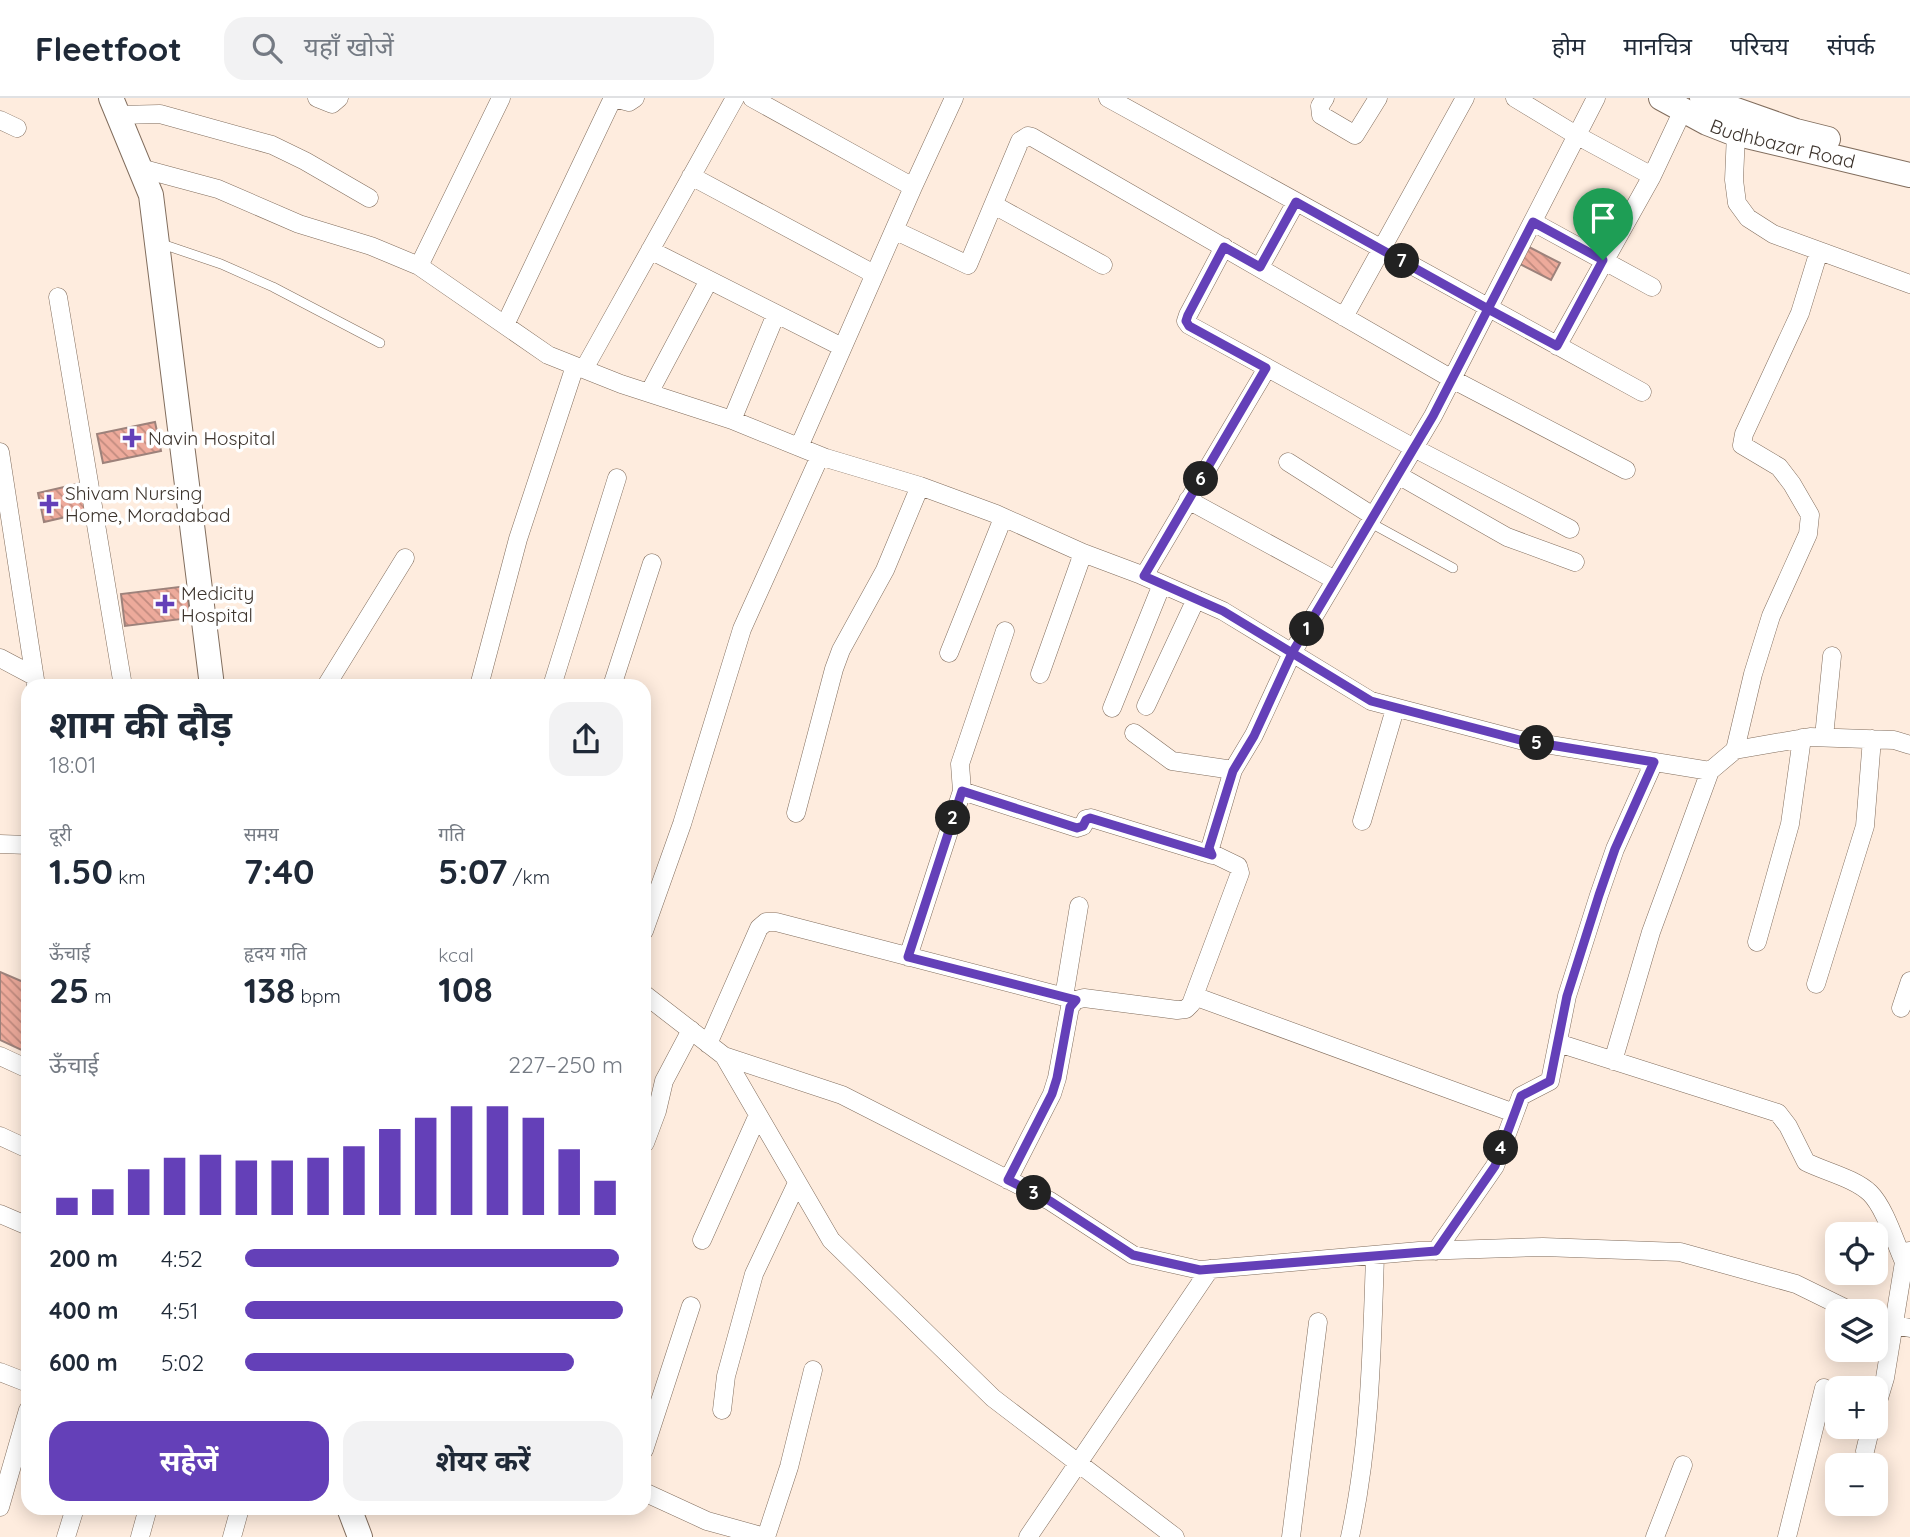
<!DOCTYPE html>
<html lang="hi">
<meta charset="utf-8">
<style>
:root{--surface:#fff;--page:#f2f2f3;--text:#1f2937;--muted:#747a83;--line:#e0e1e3;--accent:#6440b8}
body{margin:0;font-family:Quicksand,"Noto Sans Devanagari",sans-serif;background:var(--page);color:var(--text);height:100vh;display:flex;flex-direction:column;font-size:26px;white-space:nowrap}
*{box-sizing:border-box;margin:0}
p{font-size:23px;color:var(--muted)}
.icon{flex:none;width:38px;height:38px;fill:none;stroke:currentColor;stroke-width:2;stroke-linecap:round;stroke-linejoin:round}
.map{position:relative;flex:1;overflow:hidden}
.sheet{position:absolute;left:21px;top:581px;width:630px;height:836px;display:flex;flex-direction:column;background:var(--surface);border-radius:21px;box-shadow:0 4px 18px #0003}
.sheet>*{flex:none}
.buttons{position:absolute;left:1825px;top:1124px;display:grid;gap:14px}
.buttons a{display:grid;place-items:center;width:63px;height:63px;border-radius:14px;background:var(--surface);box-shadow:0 4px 18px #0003;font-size:35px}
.pin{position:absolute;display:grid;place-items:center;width:60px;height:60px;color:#fff;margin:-72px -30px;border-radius:50% 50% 50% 0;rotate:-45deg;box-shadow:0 0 7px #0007}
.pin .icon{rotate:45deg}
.km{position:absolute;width:35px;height:35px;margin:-18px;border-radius:50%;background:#222;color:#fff;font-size:19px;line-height:35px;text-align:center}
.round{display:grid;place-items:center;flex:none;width:74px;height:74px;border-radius:21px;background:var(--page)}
.head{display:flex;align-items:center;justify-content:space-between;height:119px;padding:0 28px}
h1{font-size:38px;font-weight:700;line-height:52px}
.stats{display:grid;grid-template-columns:repeat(3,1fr);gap:10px;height:119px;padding:7px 28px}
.stats div{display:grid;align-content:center}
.stats b{font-size:35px;font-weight:700}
.stats small{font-size:19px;font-weight:400}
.stats p{font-size:19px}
.chart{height:196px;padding:14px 28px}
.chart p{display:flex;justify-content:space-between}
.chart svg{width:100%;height:126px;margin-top:7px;stroke:var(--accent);stroke-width:6}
.primary-button{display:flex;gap:14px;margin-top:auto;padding:14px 28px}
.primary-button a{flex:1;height:80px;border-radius:21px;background:var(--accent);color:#fff;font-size:28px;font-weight:700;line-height:80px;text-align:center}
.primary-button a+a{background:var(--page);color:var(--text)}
ul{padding:0 28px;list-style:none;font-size:23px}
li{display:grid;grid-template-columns:112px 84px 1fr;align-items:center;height:52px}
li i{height:18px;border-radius:9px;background:var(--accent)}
header{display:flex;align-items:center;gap:42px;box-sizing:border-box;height:98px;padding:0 35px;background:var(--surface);border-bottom:2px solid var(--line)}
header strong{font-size:33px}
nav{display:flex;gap:38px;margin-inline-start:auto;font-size:24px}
.search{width:490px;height:63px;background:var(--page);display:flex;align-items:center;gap:18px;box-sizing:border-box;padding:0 24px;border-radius:21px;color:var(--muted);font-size:26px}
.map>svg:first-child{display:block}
.building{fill:url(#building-back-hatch);stroke:#9d827b;stroke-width:2}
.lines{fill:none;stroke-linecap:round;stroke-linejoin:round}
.lane-casing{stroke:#816d5d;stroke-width:10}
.street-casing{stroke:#816d5d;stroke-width:19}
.secondary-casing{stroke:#816d5d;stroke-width:26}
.lane{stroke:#fff;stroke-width:9}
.street{stroke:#fff;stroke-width:18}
.secondary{stroke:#fff;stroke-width:24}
.route-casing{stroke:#fff;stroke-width:14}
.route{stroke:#6440b8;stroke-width:9}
.poi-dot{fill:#6440b8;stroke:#fff;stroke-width:2.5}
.labels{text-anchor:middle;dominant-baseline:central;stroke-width:7;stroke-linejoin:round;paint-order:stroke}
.street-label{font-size:19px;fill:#3d342d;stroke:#fff}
.poi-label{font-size:19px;fill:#3d342d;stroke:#fff;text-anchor:start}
</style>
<header>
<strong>Fleetfoot</strong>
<div class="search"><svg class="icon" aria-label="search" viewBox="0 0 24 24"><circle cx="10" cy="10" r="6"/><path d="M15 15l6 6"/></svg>यहाँ खोजें</div>
<nav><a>होम</a><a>मानचित्र</a><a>परिचय</a><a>संपर्क</a></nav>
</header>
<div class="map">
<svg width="1910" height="1439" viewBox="0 0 1910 1439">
<defs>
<pattern id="building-back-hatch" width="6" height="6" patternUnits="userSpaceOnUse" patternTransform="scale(1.75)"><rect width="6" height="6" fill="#edaa9b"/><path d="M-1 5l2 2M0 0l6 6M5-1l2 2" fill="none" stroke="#c18b7f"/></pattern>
</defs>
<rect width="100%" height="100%" fill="#feecde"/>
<path class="building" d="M1527,148L1560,165L1551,182L1518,165Z
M155,324L161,353L103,365L97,336Z
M86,384L92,413L44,424L38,395Z
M187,488L190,520L125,528L121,496Z
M0,874L28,886V955L0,942Z"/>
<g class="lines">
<g class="lane-casing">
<path id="lane" d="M159,145L221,166L273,189L380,245
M1369,424L1453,470"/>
</g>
<g class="street-casing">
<path id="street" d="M317,0L332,6L339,0
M752,0L913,89
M1108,0L1642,294
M1325,0L1320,8L1321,17L1355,37L1378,0
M1515,0L1576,37L1652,78
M118,17L160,16L272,47L305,63L369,100
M0,22L17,30
M1736,35L1734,82L1737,105L1748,120L1773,136L1910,186
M140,70L218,91L299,126L371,148L419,168L548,257L621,286L732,322L826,360L920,388L996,416L1083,455L1139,476L1223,513L1371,603L1520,642L1710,673L1735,652L1810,639L1894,642L1910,647
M691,78L874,176
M994,107L1103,167
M1533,124L1652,189
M894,132L968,167L1020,43L1028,38L1032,39L1452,281L1626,372
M1224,149L1188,217L1186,223L1189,227L1414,350L1570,431
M650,152L842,249
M419,168L501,0
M1260,169L1296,104
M58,199L123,588
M1344,219L1465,0
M505,227L611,4L618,1L629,4L635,0
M1557,248L1652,78L1683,12
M584,271L735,0
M649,295L709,182
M732,322L776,216
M799,349L913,89L954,0
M0,354L36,588
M1288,364L1373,418
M1398,377L1507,439L1575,464
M1188,402L1335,482
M1144,478L1267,270
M949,555L1003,420
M0,560L34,578
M1040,576L1083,455
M326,588L405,460
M479,588L518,441L575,268
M552,588L617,380
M612,588L652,465
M1146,608L1196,501
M1112,610L1162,486
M1134,635L1172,663L1233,672
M1824,639L1832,558
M1735,652L1753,576L1771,518L1808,436L1810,417L1792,386L1779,369L1742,347L1744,336L1800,215L1819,153
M962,693L1077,730L1083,728L1086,721L1091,720L1212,757
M796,715L834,571L841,552L885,472L920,388
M1362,723L1395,611
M0,746L28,747
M644,833L682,726L742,531L820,358
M1757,844L1790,726L1802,640
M908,859L962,693L960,666L1005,533
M1816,886L1865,728L1872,641
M644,896L724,958L842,997L1050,1103L1133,1157L1200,1172L1419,1153L1543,1149L1680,1154L1796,1186L1851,1213
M1194,898L1514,1015
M1064,899L1079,808
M1901,910L1910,883
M1558,945L1778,1015L1788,1028L1806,1064C1826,1074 1854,1080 1870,1095C1885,1110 1895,1144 1904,1164
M708,946L759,830L766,824H776L1076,902
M0,958L28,971
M724,958L831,1142L993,1300L1175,1439
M1613,963L1651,834L1710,673
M0,1038L28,1051
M645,1045L657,1013L664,983L691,932
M1008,1082L1052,996L1057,980L1070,909L1076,902L1084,900L1177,912L1186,911L1191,906L1240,775L1238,768L1209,754L1233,672L1254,637L1292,555L1433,318L1596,0
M0,1116L28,1128
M702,1142L758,1017
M1436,1153L1495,1068L1521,998L1550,983L1567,898L1599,797L1615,751L1654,664
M1876,1224L1910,1230
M0,1274L28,1285
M1876,1310L1885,1280L1904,1164L1909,1153
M722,1312L726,1278L754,1176L797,1085
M644,1352L691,1208
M1865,1353L1871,1328
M644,1394L707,1423L765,1439
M0,1409L28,1312
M66,1439L75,1410
M140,1439L148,1410
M232,1439L240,1410
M766,1439L789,1369L813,1272
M1028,1439L1210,1171
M1291,1439L1318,1224
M1350,1439C1370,1346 1372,1252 1375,1157
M1655,1439L1683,1367
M1787,1439L1824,1290"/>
</g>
<g class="secondary-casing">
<g id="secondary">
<path d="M111,0L151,97L212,588"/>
<path id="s1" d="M1661,0L1707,25L1730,34L1910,77"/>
<path d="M1702,0L1796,33L1828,41"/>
<path d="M349,1410L360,1439"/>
</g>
</g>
<use href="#lane" class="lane"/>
<use href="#street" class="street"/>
<use href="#secondary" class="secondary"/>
</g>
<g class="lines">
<g class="route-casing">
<path id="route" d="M1603,162L1557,248L1488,211L1433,318L1292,555L1254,638L1233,673L1209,750L1212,757L1090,720L1086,722L1083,728L1077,730L962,693L908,859L1076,902L1070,909L1057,980L1052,996L1008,1082L1050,1103L1133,1157L1200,1172L1436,1153L1495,1068L1521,998L1550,983L1567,898L1599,797L1615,751L1654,664L1520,642L1371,603L1223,513L1144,478L1266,270L1189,228L1186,223L1188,217L1224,149L1260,169L1296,104L1488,211L1533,124L1603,162"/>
</g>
<use href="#route" class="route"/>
</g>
<g class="poi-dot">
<path d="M128.5 329.5h7v7h7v7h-7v7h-7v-7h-7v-7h7z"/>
<path d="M45.5 395.5h7v7h7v7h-7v7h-7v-7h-7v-7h7z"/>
<path d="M161.5 495.5h7v7h7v7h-7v7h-7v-7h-7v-7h7z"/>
</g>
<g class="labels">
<g class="street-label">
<text stroke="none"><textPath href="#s1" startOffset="131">Budhbazar Road</textPath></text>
</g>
<g class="poi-label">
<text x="148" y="340">Navin Hospital</text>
<text x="65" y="395">Shivam Nursing<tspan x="65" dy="22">Home, Moradabad</tspan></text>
<text x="181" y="495">Medicity<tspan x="181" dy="22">Hospital</tspan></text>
</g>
</g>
</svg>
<div class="buttons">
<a><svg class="icon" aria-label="locate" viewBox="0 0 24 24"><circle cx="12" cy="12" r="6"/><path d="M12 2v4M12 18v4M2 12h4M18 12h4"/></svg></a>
<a><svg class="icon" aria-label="layers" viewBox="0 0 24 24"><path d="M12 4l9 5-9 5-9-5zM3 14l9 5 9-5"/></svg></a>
<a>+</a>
<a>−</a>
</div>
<div class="pin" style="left:1603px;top:162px;background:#1e9e55"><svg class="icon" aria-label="arrive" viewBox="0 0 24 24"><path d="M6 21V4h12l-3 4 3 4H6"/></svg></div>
<b class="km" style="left:1307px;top:531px">1</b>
<b class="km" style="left:953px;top:720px">2</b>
<b class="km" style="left:1034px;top:1095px">3</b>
<b class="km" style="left:1501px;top:1050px">4</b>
<b class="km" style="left:1537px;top:645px">5</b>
<b class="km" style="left:1201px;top:381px">6</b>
<b class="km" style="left:1402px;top:163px">7</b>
<section class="sheet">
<div class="head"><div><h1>शाम की दौड़</h1><p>18:01</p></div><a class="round"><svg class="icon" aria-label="share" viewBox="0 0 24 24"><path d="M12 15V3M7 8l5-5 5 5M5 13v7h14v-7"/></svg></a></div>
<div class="stats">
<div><p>दूरी</p><b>1.50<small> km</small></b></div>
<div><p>समय</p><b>7:40</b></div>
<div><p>गति</p><b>5:07<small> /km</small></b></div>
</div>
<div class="stats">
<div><p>ऊँचाई</p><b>25<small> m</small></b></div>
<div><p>हृदय गति</p><b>138<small> bpm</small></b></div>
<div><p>kcal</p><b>108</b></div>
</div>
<div class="chart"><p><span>ऊँचाई</span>227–250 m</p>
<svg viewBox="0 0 160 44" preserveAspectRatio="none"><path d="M5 44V38M15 44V35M25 44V28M35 44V24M45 44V23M55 44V25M65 44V25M75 44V24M85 44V20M95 44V14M105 44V10M115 44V6M125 44V6M135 44V10M145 44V21M155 44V32"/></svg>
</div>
<ul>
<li><b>200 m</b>4:52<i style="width:99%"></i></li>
<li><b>400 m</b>4:51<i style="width:100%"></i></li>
<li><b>600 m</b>5:02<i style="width:87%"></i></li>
</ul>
<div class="primary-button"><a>सहेजें</a><a>शेयर करें</a></div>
</section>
</div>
